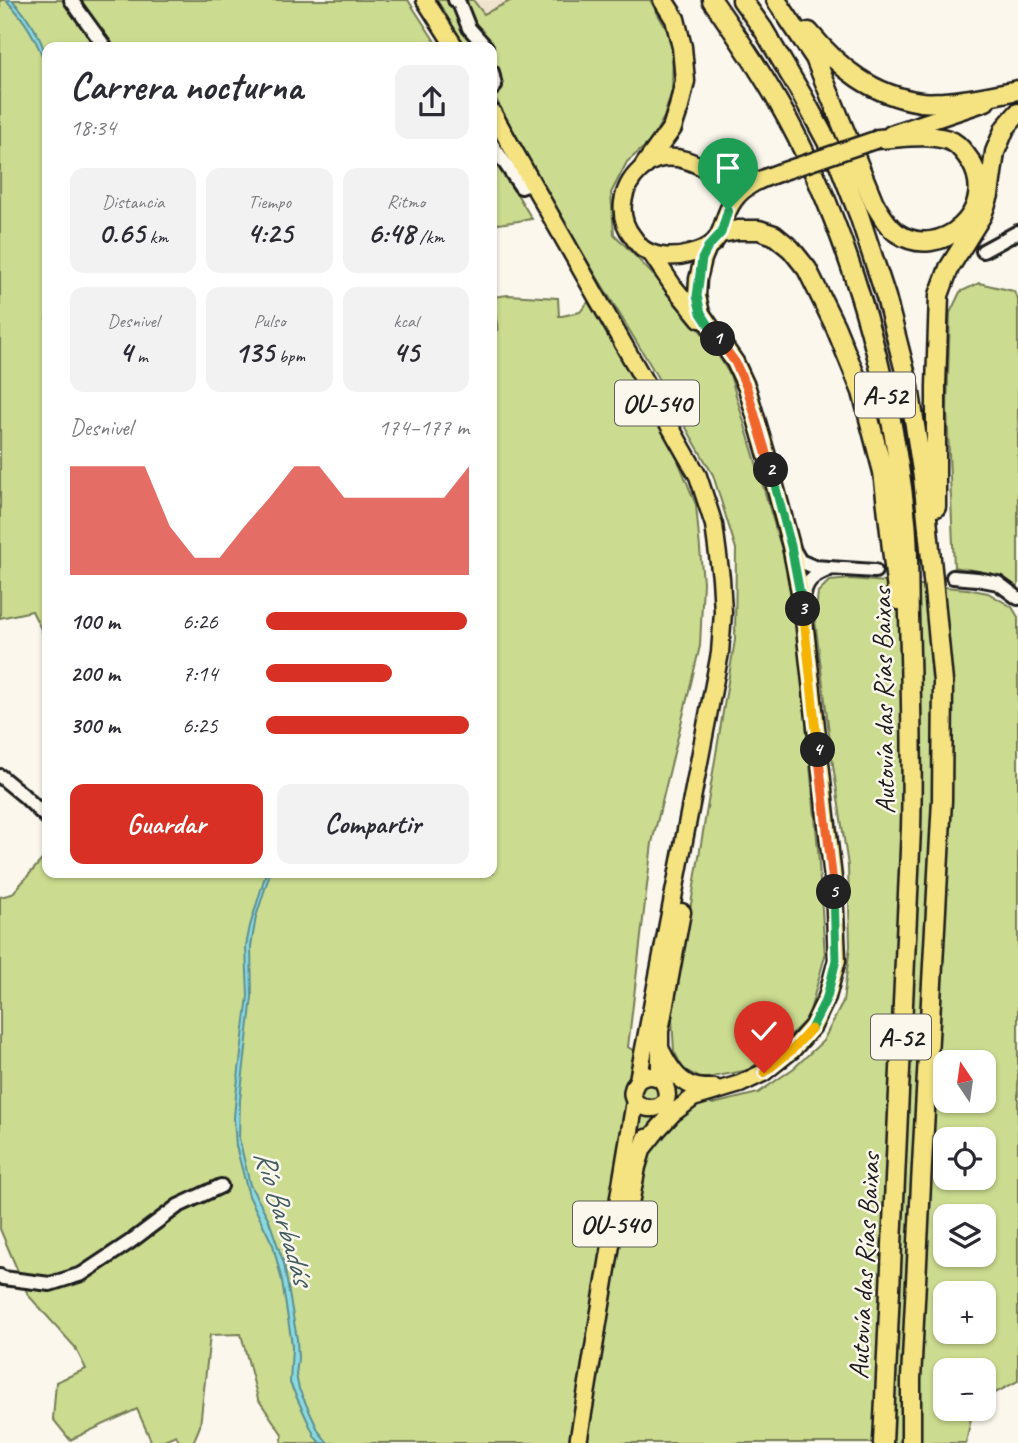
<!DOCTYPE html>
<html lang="es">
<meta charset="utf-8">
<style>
:root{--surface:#fff;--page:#f2f2f3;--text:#2b2b33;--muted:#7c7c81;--accent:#d93025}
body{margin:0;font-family:Caveat,sans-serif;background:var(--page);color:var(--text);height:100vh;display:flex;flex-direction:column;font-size:26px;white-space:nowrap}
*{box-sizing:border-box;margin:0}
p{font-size:23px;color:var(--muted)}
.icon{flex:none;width:38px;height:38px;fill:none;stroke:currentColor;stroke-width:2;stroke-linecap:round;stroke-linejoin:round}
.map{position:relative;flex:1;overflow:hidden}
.sheet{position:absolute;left:42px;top:42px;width:455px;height:836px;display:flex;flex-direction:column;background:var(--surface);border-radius:14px;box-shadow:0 2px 5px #0004}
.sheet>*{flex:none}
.needle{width:46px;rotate:347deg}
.buttons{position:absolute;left:933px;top:1050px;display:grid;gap:14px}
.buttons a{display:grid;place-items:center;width:63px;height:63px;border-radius:14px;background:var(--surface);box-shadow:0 2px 5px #0004;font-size:35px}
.pin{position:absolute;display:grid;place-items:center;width:60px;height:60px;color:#fff;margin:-72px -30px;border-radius:50% 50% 50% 0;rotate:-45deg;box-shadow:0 0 7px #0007}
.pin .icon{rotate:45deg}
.km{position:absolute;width:35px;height:35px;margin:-18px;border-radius:50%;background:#222;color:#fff;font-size:19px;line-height:35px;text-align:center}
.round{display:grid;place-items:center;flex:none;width:74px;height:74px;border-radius:14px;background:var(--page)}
.head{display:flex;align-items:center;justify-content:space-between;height:119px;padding:0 28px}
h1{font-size:38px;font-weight:700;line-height:52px}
.stats{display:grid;grid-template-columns:repeat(3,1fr);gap:10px;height:119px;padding:7px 28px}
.stats div{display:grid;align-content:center;border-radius:14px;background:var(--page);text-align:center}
.stats b{font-size:30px;font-weight:700}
.stats small{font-size:19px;font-weight:400}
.stats p{font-size:19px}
.chart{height:196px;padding:14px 28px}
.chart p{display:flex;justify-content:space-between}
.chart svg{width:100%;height:126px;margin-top:7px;fill:var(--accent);opacity:.7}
.primary-button{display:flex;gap:14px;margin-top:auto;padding:14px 28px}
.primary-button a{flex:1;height:80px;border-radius:14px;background:var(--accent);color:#fff;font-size:28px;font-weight:700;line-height:80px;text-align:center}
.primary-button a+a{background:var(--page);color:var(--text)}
ul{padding:0 28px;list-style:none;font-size:23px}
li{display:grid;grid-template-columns:112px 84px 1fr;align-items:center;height:52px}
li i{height:18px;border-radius:9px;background:var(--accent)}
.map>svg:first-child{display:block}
.built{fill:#f0e3ce}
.green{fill:#cbdb8f;stroke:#747c56;stroke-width:2;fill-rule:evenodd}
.water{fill:#89dae1;stroke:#5d8e92;stroke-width:2}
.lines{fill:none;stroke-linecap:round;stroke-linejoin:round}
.minor-tunnel{stroke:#dad6cd;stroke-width:12;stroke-dasharray:12 6;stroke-linecap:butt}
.minor-casing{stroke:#1c1c1c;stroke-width:18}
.major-casing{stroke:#1c1c1c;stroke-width:21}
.highway-casing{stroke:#1c1c1c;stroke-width:23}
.minor{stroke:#fbf7ec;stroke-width:12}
.major{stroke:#f5e382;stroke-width:16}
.highway{stroke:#f5e382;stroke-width:18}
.major-bridge-casing{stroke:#1c1c1c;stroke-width:21;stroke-linecap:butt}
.major-bridge{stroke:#f5e382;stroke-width:16}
.split-1-casing{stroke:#fff;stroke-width:14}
.split-2-casing{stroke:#fff;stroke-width:14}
.split-3-casing{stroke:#fff;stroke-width:14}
.split-4-casing{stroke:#fff;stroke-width:14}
.split-5-casing{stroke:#fff;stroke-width:14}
.split-6-casing{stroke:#fff;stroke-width:14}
.split-7-casing{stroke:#fff;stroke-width:14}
.split-1{stroke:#22a559;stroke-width:9}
.split-2{stroke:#f0652b;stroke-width:9}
.split-3{stroke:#22a559;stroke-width:9}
.split-4{stroke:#f5b400;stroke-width:9}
.split-5{stroke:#f0652b;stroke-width:9}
.split-6{stroke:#22a559;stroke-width:9}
.split-7{stroke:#f5b400;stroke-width:9}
.labels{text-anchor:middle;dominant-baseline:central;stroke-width:5;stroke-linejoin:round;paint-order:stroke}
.shield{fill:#fbf7ec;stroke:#5f5e5a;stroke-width:2}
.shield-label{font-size:26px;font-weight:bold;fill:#1c1c1c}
.street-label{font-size:28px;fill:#1c1c1c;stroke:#fbf7ec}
.water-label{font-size:30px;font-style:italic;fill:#425e61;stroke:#fbf7ec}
</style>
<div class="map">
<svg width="1018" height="1443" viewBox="0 0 1018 1443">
<rect width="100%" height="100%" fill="#fbf7ec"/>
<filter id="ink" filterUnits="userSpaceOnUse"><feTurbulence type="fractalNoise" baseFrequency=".0143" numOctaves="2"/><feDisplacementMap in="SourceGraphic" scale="14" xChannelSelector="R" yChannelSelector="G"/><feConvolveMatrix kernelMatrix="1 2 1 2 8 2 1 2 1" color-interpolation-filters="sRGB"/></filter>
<g filter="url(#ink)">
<path class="built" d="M473,0H512L484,14Z"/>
<path class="green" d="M0,0H63L96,47H47V651L42,631L32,611L0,618Z
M76,0H408L436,43L432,47H109Z
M435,0H473L484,14L512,0H650L673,41L672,90L664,117L651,141L627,162L611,193L614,234L660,282L712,345L730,375L785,560L798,640L818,849L825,956L808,1018L786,1039L749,1070L702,1079L683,1069L674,1051L672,1018L735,640L736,549L713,475L651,366L562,219L492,92V47H465Z
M492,152L532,219L492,225Z
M979,283L1013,291L1018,298V588C1002,572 975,571 954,567L947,409L950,313L960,292Z
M508,295L558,298L559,316H562L580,312L588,302L626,364L675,453L696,505L703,582L700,646L652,843L628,1047L713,1104L758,1093L794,1068L823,1041L843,1002L850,946L848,866L833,765L815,620L818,592L829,581L851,579L967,589L988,593L1012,607L1018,617V1381L984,1399V1370H945V1409H973L966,1443H282V1434L258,1399L241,1334L210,1335L200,1426L193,1443H180L176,1435L157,1443H152L137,1409L70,1440L53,1419L56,1382L86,1369L75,1347L28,1295L0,1229V897L12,894L47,854V873H492V330H498L492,297ZM945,1062H984V1101H945ZM945,1139H984V1178H945ZM945,1216H984V1255H945ZM945,1293H984V1332H945Z"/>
<path class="water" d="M6,0H12C31,20 47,43 47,70C39,43 26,20 6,0Z
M266,873H270L256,917L251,946L252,997L240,1100L239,1138L250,1185L268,1218L284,1264L297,1339L298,1358L296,1375L299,1389L319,1432L328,1443H320L315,1437L290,1383L292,1347L291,1338L282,1281L273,1245L249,1196L236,1146L234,1118L236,1095L248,996L246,946L250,926Z"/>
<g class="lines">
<path class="minor-tunnel" d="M438,47L459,35
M875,571L953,577"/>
<g class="minor-casing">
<path id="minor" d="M71,0L105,47
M455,0L459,3L469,28L486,47
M492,72L495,86L492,89
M492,144L521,187L532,183
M983,251L1018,232
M793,549L800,561L814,567L875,571
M953,577L977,579L998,583L1018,598
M802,600C807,580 811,577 830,569
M0,776L23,795L47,818
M0,1276L3,1278L50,1284L82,1274L130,1242L178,1206L221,1186"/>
</g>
<g class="major-casing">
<path id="major" d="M425,0L455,47
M492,112L698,476L714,525L721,578L723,612L720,653L638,1080C614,1113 678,1119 665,1086C661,1074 647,1074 638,1080
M891,134L986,102
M759,180C751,180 741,182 733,180C709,174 689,154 663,158C654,159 646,164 640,170C621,188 616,216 633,237C636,241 639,246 643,249C656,258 675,258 689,254C730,244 716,225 734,200C745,185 761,179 778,173
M651,253L673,286L700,319
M661,1050C668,1065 679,1084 697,1087C702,1088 709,1088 715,1088
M660,1079V1031L682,912
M643,1148L659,1128L673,1113L693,1098L740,1084L763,1073L792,1050L813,1026L827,997L837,960L834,887L802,602L791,546L767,456L747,388L735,362L701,313L697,296L698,279L703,259L708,247
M626,1225L637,1167L646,1138
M578,1443L635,1101"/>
</g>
<g class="highway-casing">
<path id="highway" d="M712,0C735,33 758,67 778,102C849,226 891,380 906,521C909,552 908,585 909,616C911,687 913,758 911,828L883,1443
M742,0L763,29L802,95L839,164L859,215L886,297L909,387L923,477L943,682L942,800L921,1184L911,1379V1443
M776,0L815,58L874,203C880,213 887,226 897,233C940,262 1000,211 971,162C967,156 960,146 953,142C932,132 901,138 878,139
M809,32C839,68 872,95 921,102C928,103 936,102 943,102C968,101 993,95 1018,90
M645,165L672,128L679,107L685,81L682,47L675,19L663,0
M721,233L738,230H759L774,235L791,249L807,269L835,326L862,392L883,472L898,600
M936,507V386L939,295L949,268L982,215L989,195L995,152L1005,128L1018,113"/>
</g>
<use href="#minor" class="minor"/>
<use href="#major" class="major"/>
<use href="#highway" class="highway"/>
<g class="major-bridge-casing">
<path id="major-bridge" d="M778,173L878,139"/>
</g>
<use href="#major-bridge" class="major-bridge"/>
</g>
</g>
<g class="lines" filter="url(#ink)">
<g class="split-1-casing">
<path id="split-1" d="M718,339L701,313L697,296L702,259L708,247L721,233L728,210"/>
</g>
<g class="split-2-casing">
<path id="split-2" d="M718,339L735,362L747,388L771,470"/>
</g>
<g class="split-3-casing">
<path id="split-3" d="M771,470L791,546L803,609"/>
</g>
<g class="split-4-casing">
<path id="split-4" d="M803,609L818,750"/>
</g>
<g class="split-5-casing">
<path id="split-5" d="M818,750L834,892"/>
</g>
<g class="split-6-casing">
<path id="split-6" d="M811,1029L827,997L836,960L834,892"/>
</g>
<g class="split-7-casing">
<path id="split-7" d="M764,1073L792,1050L811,1029"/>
</g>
<use href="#split-1" class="split-1"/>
<use href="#split-2" class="split-2"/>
<use href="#split-3" class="split-3"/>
<use href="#split-4" class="split-4"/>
<use href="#split-5" class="split-5"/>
<use href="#split-6" class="split-6"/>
<use href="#split-7" class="split-7"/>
</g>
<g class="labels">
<g class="shield">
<rect x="855" y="372.5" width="60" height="45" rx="5"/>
<rect x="615" y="380.5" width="84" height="45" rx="5"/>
<rect x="871" y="1014.5" width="60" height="45" rx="5"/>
<rect x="573" y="1201.5" width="84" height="45" rx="5"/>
</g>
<g class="shield-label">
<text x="885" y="395">A-52</text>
<text x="657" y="403">OU-540</text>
<text x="901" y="1037">A-52</text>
<text x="615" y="1224">OU-540</text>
</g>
<g class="street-label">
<text transform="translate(883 701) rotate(-91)">Autovía das Rías Baixas</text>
<text transform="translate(864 1266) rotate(-87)">Autovía das Rías Baixas</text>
</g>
<g class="water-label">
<text transform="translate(284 1217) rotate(73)">Río Barbadás</text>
</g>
</g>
</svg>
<div class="buttons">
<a><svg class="needle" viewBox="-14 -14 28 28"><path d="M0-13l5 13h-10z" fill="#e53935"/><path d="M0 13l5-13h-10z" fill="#7c7c81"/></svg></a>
<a><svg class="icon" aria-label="locate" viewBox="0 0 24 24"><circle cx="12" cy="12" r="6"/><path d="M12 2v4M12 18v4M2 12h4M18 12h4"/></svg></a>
<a><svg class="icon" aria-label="layers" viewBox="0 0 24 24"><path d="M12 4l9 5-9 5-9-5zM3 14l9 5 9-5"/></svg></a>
<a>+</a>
<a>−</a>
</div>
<div class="pin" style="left:728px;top:210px;background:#1e9e55"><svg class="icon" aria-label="arrive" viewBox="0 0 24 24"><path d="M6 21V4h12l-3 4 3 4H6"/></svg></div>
<div class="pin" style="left:764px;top:1073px;background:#d93025"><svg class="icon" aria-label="check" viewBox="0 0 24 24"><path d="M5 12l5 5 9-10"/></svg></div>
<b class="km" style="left:718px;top:339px">1</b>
<b class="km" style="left:771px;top:470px">2</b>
<b class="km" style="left:803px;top:609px">3</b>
<b class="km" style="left:818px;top:750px">4</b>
<b class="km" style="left:834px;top:892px">5</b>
<section class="sheet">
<div class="head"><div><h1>Carrera nocturna</h1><p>18:34</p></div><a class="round"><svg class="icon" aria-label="share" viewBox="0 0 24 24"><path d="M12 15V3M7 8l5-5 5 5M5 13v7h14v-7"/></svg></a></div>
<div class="stats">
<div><p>Distancia</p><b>0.65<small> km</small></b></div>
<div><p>Tiempo</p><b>4:25</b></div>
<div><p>Ritmo</p><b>6:48<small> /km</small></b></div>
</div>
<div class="stats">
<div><p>Desnivel</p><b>4<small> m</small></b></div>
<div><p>Pulso</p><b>135<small> bpm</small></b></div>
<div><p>kcal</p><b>45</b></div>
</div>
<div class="chart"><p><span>Desnivel</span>174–177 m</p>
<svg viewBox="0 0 160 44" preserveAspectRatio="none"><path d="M0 44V6L10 6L20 6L30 6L40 27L50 38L60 38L70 27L80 17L90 6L100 6L110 17L120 17L130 17L140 17L150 17L160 6V44z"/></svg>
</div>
<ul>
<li><b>100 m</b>6:26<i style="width:99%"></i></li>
<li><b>200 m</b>7:14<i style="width:62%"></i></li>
<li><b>300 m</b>6:25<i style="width:100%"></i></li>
</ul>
<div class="primary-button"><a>Guardar</a><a>Compartir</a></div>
</section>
</div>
